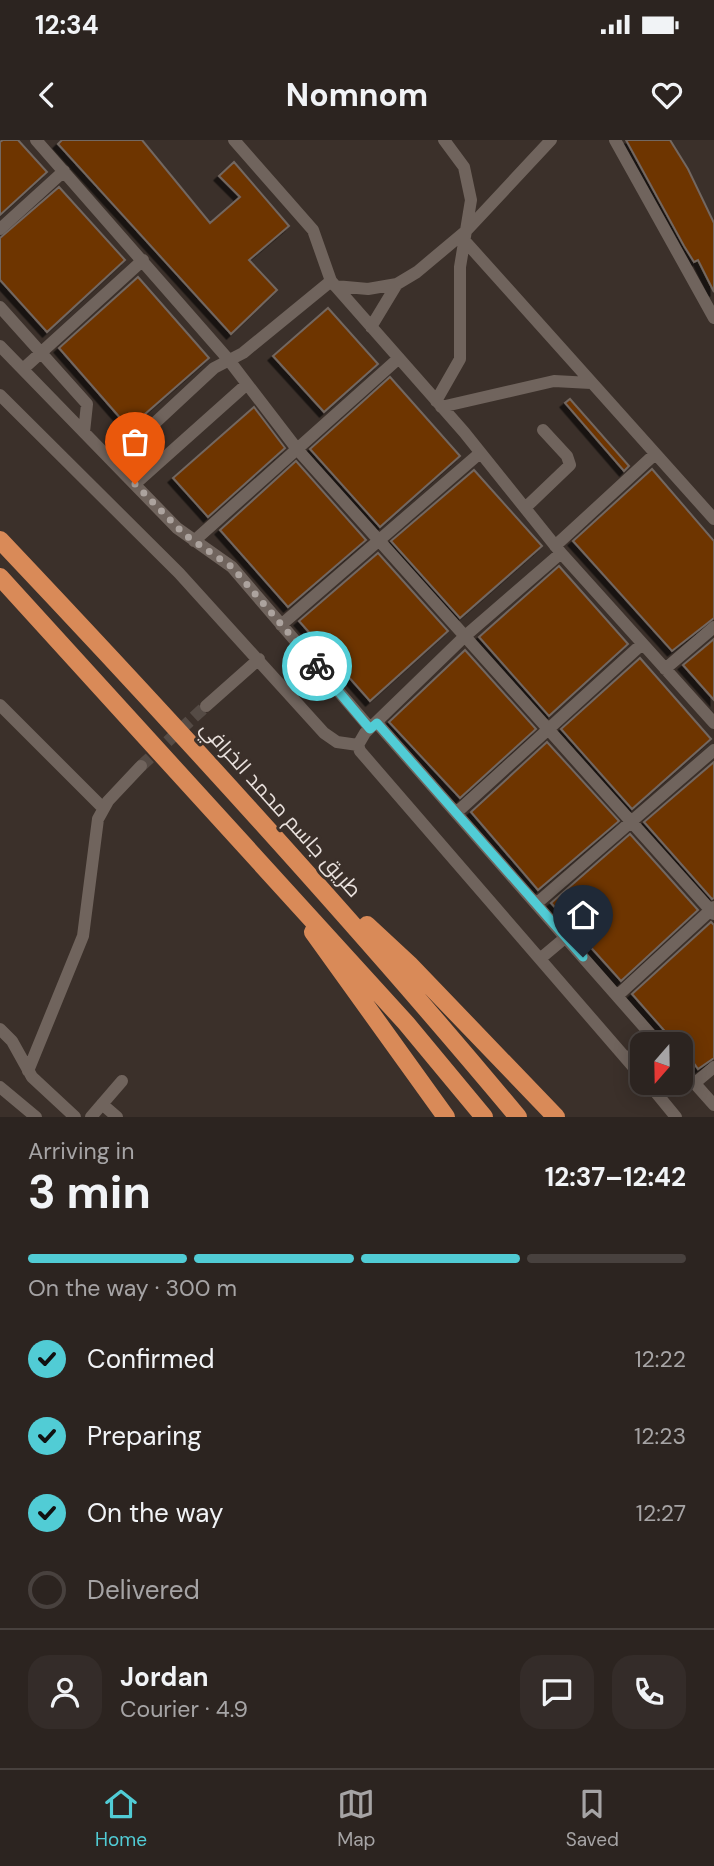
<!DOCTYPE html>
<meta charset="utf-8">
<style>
:root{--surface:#2c2420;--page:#342c29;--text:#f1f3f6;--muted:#a6a4a5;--line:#48413e;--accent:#51ccd5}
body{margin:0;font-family:"DM Sans",Cairo,sans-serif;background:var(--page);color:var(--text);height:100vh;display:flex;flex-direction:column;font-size:26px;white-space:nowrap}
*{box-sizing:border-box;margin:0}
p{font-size:23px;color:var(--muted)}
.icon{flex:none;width:38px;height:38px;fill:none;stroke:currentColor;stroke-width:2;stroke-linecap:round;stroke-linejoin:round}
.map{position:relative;height:977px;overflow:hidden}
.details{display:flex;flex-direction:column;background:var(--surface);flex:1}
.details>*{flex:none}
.needle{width:46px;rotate:200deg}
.controls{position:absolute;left:630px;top:892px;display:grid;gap:14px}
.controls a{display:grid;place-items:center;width:63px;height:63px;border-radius:14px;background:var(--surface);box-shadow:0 4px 18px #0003,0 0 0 2px var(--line);font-size:35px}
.pin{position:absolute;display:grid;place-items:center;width:60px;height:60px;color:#fff;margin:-72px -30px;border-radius:50% 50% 50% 0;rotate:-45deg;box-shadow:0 0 7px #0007}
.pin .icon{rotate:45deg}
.courier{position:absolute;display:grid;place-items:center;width:70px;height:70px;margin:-35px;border:5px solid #51ccd5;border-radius:50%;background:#fff;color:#222;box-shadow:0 2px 9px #0007}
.overview em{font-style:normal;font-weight:700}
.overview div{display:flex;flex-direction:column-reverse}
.overview{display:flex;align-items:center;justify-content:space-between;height:119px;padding:0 28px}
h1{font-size:46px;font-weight:700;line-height:52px}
.bar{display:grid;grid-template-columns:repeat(4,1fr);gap:10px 7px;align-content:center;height:84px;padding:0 28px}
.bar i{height:9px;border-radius:5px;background:var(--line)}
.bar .active{background:var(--accent)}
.bar p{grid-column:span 4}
.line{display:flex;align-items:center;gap:18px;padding:0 28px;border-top:2px solid var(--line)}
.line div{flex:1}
.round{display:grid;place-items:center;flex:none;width:74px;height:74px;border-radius:21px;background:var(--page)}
ol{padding:0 28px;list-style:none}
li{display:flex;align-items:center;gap:21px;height:77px}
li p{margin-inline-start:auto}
li .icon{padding:7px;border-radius:50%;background:var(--accent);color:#111;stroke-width:4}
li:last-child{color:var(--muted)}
li i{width:38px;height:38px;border:4px solid var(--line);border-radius:50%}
.status{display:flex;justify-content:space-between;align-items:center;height:49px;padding:0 35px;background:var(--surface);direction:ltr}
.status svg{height:19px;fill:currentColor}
header{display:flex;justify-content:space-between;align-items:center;height:91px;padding:0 28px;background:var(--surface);font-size:32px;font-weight:700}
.tab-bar{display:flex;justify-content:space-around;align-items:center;height:98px;border-top:2px solid var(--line);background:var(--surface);font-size:19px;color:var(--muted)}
.tab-bar a{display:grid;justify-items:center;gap:4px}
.tab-bar .active{color:var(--accent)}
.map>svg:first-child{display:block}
.building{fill:#6e3404;stroke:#736760;stroke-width:2;filter:url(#shadow)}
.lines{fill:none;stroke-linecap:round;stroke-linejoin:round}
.minor-tunnel{stroke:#554b45;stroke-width:12;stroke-dasharray:12 6;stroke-linecap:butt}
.minor{stroke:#70645d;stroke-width:12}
.highway{stroke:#d98a58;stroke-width:18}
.done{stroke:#aca39e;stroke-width:7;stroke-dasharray:0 12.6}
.route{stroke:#51ccd5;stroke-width:9}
.labels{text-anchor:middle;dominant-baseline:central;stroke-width:6;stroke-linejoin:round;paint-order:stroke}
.street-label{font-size:21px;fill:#e9e1dd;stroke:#3b302a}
</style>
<div class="status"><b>12:34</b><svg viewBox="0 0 49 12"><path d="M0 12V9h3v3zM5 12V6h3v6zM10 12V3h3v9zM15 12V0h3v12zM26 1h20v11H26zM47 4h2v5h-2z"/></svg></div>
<header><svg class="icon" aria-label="back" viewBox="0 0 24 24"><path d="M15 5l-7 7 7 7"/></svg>Nomnom<svg class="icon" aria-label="heart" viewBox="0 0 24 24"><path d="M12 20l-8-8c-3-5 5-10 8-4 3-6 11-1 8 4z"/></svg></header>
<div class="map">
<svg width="714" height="977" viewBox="0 0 714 977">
<defs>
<filter id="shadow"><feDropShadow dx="-4.5" dy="4.5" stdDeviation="0" flood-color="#0009"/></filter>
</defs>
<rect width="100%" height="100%" fill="#3b302a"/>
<path class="building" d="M3,0H18L47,32L0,75V2Z
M62,0H142L210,83L240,57L219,36L234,22L289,86L249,120L277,150L231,194L58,4Z
M626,0H670L688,29L714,83V152L698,120L694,122L684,106Z
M59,47L125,120L47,192L0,140V98Z
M138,137L209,218L129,288L59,208Z
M328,168L378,224L324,272L273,216Z
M390,237L460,316L380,387L310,309Z
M570,259L629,326L624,331L565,263Z
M254,267L285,308L208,377L173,338Z
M296,321L366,400L288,467L220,390Z
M652,329L714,401V478L672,511L573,401Z
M474,330L542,406L460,478L391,401Z
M378,413L448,491L370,561L299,481Z
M559,426L628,504L549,576L479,497Z
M714,499V560L683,525Z
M465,510L536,589L460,658L389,582Z
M640,518L711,599L632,669L561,589Z
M547,602L619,681L538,750L471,672Z
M714,622V758L712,759L644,682Z
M630,694L698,770L621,841L551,763Z
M711,782L714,785V918L698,929L681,905H677L632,854Z"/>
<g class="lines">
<path class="minor-tunnel" d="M141,626L206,566"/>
<path class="minor" d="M36,0L228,219L297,309L714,774
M234,0L313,90L331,141L464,292L561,413L714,583
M615,0L714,178
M0,89L64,31
M464,100L714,379
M335,146L368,149L397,144
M0,167L87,264L84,292
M371,187L397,144L417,132L467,90L551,0
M0,206L177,388L232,427L370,588
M23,229L143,120
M0,255L179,433L324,593L337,602L358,605
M436,261L460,219V127L471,60L464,27L444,0
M441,267L554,241L591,243
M114,321L214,228L243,213L331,141
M135,344L247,244
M525,368L570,325L567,316L543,290
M194,401L399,218
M555,406L655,314
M281,485L480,313
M665,529L714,487
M0,565L103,668
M206,566L259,519
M377,583L660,905
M358,605L360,611L642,937
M358,605L365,593L464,497L561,413
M456,673L642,504
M536,764L714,610
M541,818L566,797
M617,856L714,767
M0,889L12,901L32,937L75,977
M627,919L642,906
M681,928L714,965
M28,931L83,796L98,679L108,661L141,626
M648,943L676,977
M695,943L714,927
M0,947L36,977
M102,964L117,977
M91,977L122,941"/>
<path class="highway" d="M0,400C178,588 352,778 518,977
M0,437L406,883L484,977
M367,785L409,824L556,977
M313,792L446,977"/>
</g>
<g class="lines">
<path class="done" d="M135,344L185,395L232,427L317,526"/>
<path class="route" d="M317,526L370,589L377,583L583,817"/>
</g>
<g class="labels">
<g class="street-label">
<text transform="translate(281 669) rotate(48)">طريق جاسم محمد الخرافي</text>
</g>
</g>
</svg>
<div class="controls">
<a><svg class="needle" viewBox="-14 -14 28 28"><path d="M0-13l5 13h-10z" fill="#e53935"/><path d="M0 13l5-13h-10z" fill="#a6a4a5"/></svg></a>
</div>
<div class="pin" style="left:135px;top:344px;background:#ea580c"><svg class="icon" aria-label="bag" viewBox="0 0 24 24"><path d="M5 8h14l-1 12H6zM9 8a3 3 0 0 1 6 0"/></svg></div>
<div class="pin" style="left:583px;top:817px;background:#1f2937"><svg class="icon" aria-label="home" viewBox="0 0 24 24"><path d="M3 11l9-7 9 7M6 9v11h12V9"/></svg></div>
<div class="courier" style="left:317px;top:526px"><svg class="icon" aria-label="bike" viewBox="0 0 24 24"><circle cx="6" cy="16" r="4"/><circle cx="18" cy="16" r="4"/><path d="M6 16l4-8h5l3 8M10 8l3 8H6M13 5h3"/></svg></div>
</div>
<section class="details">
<div class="overview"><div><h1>3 min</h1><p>Arriving in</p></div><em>12:37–12:42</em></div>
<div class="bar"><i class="active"></i><i class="active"></i><i class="active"></i><i></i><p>On the way · 300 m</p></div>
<ol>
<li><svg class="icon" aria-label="check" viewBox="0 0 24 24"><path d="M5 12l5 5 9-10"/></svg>Confirmed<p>12:22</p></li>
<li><svg class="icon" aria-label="check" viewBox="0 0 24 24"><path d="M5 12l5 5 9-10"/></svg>Preparing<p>12:23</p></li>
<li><svg class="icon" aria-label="check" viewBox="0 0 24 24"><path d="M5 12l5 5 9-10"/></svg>On the way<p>12:27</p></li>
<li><i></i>Delivered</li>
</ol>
<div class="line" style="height:126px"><a class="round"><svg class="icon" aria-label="person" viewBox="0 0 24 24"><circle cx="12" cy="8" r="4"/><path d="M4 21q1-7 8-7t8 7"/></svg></a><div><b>Jordan</b><p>Courier · 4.9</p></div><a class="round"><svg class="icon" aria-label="chat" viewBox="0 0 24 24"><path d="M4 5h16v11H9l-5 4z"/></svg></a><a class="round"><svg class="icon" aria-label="phone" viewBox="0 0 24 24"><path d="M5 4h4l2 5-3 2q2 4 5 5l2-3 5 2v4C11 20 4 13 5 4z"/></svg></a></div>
</section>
<nav class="tab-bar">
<a class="active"><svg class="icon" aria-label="home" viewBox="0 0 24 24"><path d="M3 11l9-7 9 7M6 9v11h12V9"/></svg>Home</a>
<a><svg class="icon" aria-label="map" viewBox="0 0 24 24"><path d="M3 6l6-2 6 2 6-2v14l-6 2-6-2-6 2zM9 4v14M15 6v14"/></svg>Map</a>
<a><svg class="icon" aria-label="saved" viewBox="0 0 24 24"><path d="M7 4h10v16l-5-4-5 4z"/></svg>Saved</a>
</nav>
